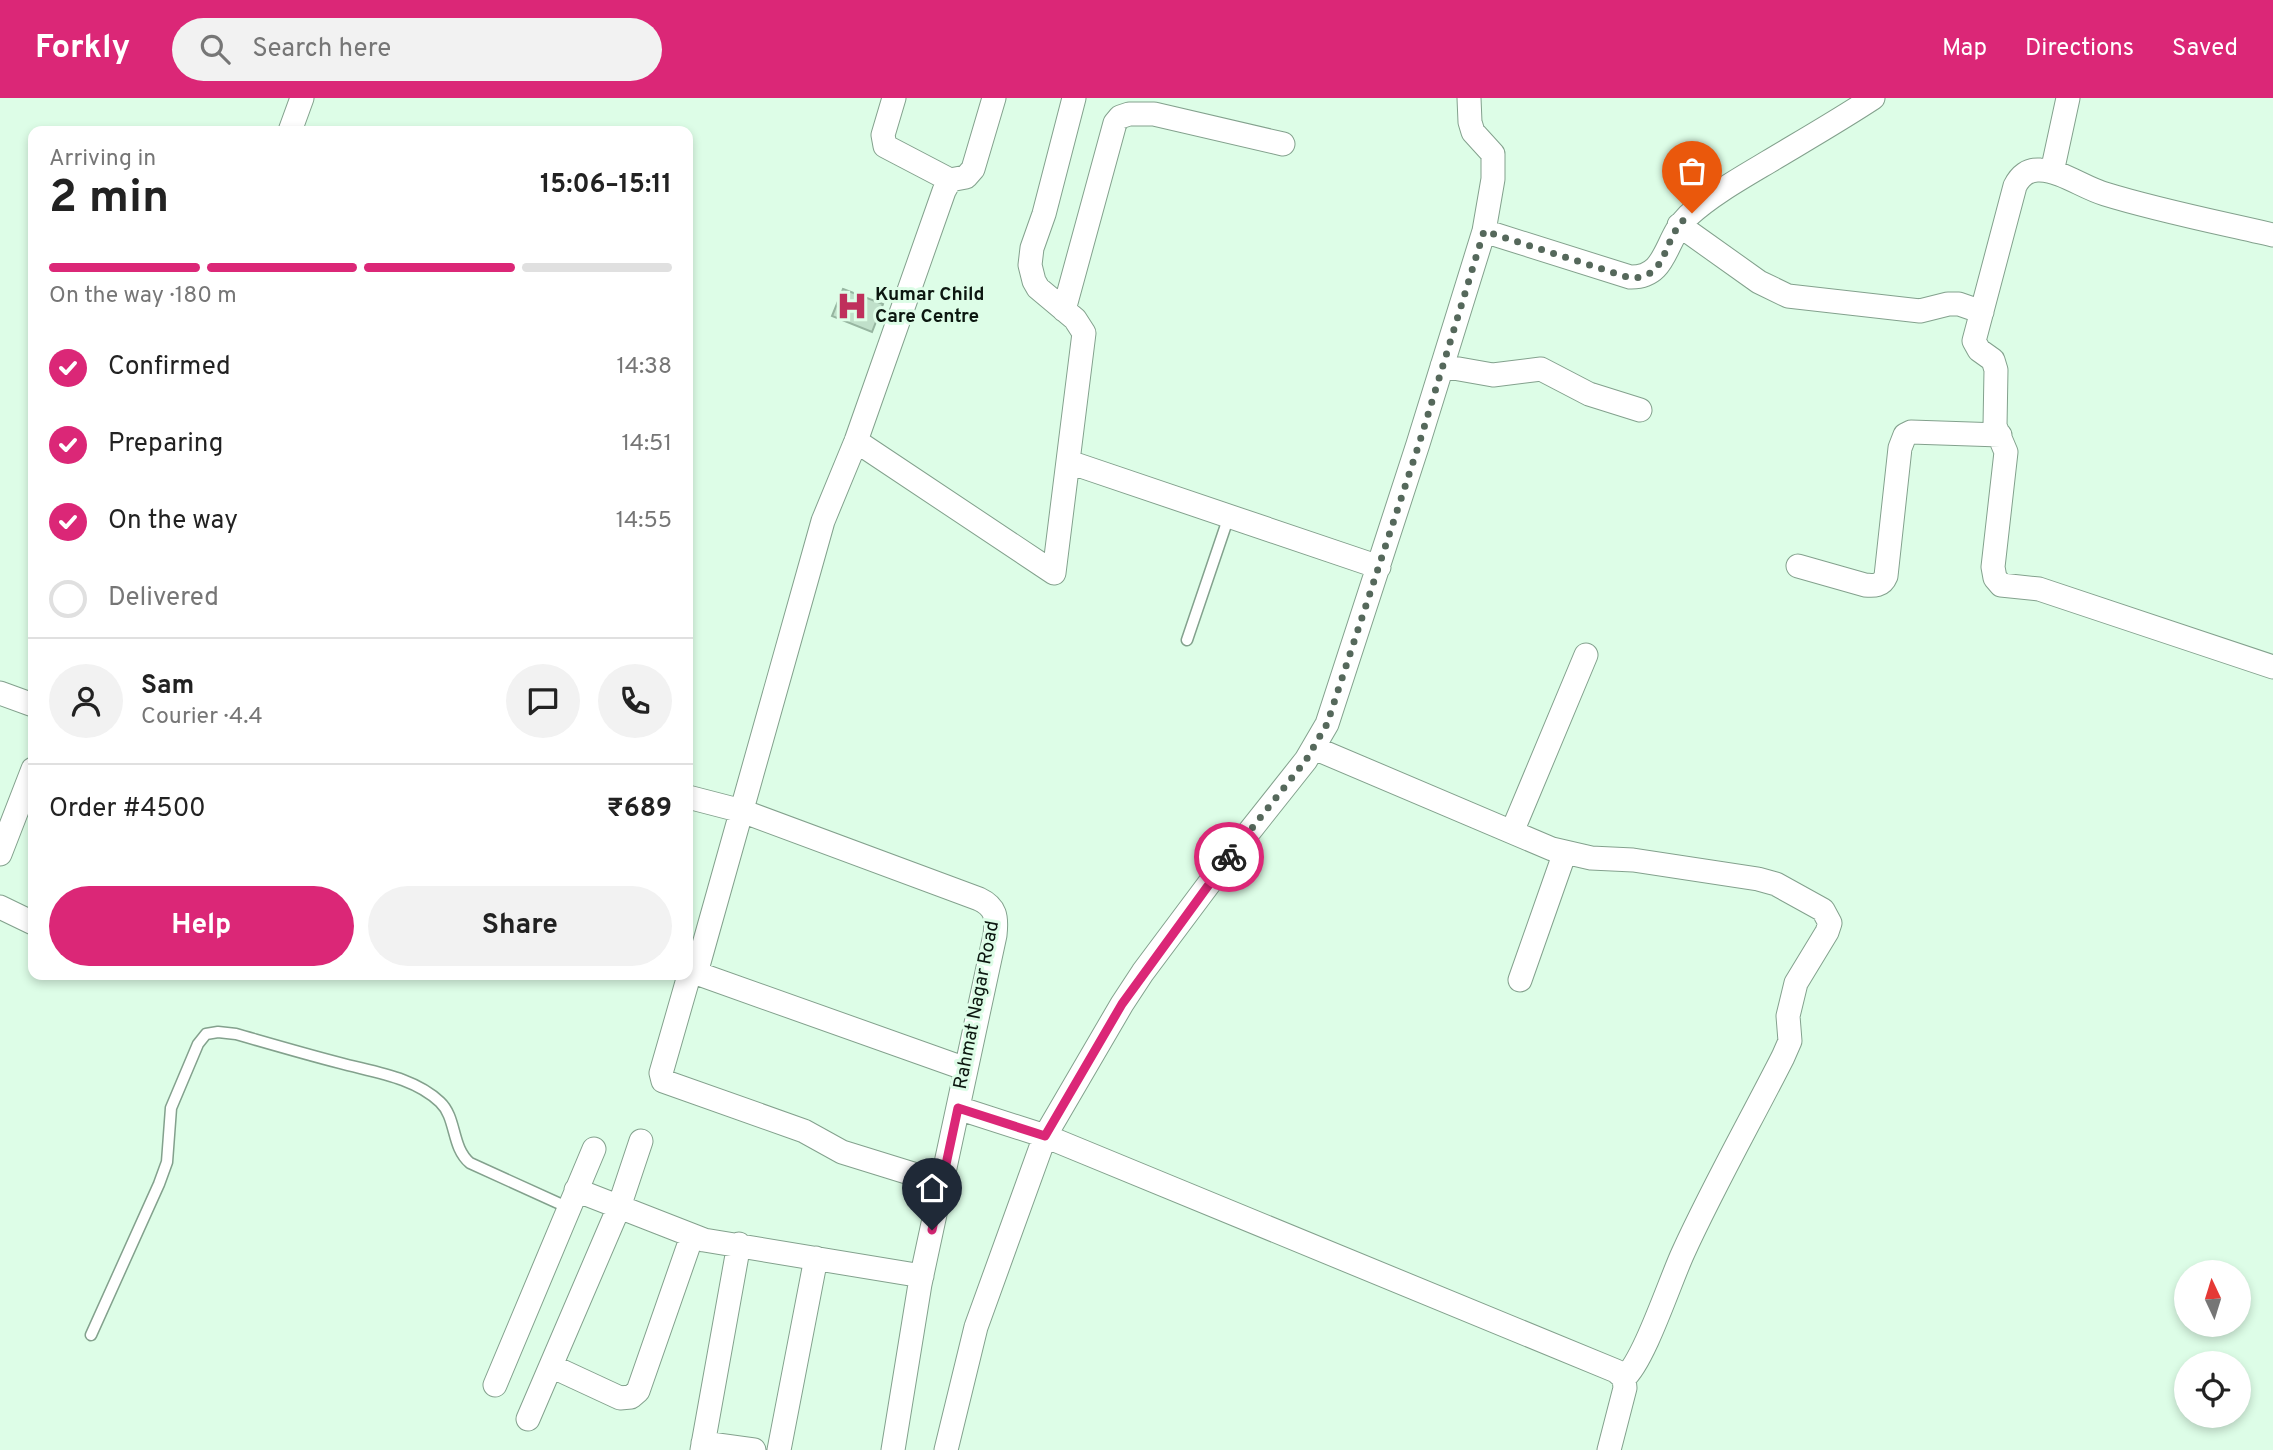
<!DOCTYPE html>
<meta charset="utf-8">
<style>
:root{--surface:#fff;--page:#f2f2f2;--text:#222;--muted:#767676;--line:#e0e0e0;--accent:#db2777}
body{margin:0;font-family:Overpass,sans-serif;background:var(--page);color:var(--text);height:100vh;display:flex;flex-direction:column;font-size:26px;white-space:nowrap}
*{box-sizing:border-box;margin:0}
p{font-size:23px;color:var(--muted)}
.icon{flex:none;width:38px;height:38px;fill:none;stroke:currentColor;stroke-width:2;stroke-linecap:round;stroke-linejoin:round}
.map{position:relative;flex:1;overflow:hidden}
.side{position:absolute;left:28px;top:28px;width:665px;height:854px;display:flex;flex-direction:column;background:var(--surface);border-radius:14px;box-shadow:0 4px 10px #0003}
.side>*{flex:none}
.needle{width:46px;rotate:356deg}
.tools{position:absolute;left:2174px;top:1162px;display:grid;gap:14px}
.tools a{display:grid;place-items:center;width:77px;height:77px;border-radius:50%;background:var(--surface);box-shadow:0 4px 10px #0003;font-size:35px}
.pin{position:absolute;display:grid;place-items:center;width:60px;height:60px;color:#fff;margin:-72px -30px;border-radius:50% 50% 50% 0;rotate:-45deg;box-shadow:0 0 7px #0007}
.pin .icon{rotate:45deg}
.courier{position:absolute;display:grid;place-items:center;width:70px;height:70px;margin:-35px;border:5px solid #db2777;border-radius:50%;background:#fff;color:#222;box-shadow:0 2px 9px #0007}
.summary em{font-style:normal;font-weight:700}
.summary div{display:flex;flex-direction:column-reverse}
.summary{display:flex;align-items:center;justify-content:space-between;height:119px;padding:0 21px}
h1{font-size:46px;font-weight:700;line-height:52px}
.bar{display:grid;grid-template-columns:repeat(4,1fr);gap:10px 7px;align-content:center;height:84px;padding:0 21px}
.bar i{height:9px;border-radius:5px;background:var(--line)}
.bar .current{background:var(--accent)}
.bar p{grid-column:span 4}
.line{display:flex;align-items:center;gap:18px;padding:0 21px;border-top:2px solid var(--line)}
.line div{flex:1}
.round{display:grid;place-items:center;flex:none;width:74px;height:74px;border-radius:37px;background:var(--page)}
ol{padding:0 21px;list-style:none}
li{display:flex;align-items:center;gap:21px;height:77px}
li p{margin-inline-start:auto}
li .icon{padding:7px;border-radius:50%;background:var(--accent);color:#fff;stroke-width:4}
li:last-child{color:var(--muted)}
li i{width:38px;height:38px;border:4px solid var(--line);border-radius:50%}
.cta{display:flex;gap:14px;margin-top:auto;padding:14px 21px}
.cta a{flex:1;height:80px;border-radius:42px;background:var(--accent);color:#fff;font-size:28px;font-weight:700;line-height:80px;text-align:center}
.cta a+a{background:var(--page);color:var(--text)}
header{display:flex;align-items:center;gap:42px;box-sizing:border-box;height:98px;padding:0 35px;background:var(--accent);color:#fff}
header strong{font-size:33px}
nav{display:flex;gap:38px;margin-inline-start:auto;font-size:24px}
.search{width:490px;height:63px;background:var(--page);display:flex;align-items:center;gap:18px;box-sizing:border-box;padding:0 24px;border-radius:38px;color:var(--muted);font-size:26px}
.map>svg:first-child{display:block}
.building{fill:#c0e0ca;stroke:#96b5a0;stroke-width:2}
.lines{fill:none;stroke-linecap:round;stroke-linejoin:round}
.service-casing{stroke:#83a18d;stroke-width:13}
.minor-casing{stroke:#83a18d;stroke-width:25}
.service{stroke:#fff;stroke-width:10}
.minor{stroke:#fff;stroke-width:23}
.done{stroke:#55685b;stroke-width:7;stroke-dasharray:0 12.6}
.route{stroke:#db2777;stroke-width:9}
.labels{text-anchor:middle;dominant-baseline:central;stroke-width:6;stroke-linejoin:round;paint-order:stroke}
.poi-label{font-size:19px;font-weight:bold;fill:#0c1710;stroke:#ddfde7;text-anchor:start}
.street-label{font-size:19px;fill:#0c1710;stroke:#ddfde7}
</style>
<header>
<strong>Forkly</strong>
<div class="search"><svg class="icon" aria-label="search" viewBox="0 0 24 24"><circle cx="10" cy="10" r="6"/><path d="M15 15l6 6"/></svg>Search here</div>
<nav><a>Map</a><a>Directions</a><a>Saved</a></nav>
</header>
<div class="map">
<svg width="2273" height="1352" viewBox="0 0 2273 1352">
<rect width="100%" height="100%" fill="#ddfde7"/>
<path class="building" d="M843,191L883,206L872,234L832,218Z"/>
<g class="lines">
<defs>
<path id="service" d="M1187,542L1229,418
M91,1237L159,1086L167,1064L171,1010L198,946L206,936L218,934L236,936C271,946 305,956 340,965C373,974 414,979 440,1004C457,1020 451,1049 470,1065L569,1110"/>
<path id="minor" d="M894,0L883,37L885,48L950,82
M1469,0L1470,24L1473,34L1493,56V81L1484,133L1630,179C1668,180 1664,141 1688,118C1711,97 1741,80 1768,64C1803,43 1838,23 1873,0
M290,33L302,0
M2052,74L2068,0
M1679,127L1759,184L1788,198L1920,213L1948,206H1959L1982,214
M2273,137C2217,124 2160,113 2105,96C2084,90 2062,73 2040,72C2028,71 2020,78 2015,88L1974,243L1979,252L1993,262L1996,272L1995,328L2006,354L1993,469L1995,480L2001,487L2039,491L2273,569
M1064,212L1115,25L1120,19L1129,16H1154L1283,46
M1442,268L1493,277L1541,271L1589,296L1640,312
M856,343L1054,475L1084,235L1075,221L1038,190L1034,183L1030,167L1032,150L1044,116L1074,0
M1069,364L1379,469
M1798,468L1865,487C1874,488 1882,488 1886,478L1900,350L1905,337L1911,334L2000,337
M0,595L33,607
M1314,650L1552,751L1591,760L1633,762L1758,781L1776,786L1823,812L1830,825L1827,834L1796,885L1788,918L1790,943L1783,959C1750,1024 1713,1089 1683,1155C1670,1183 1644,1263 1624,1280
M688,699L742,713L979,801C996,809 997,819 995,837L920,1186L893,1352
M1512,734L1586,557
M0,756L33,671
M0,809L33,825
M688,874L696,875L823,423L856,343L944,93L950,82L966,79L973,71L994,0
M690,874L661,975L663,983L804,1033L842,1054L942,1085
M696,875L966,971
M1520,882L1565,754
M958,1010L1045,1038L1616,1273L1624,1280L1625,1290L1609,1352
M576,1092L704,1142L922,1178
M551,1268L620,1300L631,1299L638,1293L692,1138
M495,1287L594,1051
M528,1321L619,1109L641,1043
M703,1345L754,1352
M702,1352L739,1146
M779,1352L816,1160
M946,1352L976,1229L1045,1038L1122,906L1143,874L1226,763L1306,662L1327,626L1418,346L1484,133"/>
</defs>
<use href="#service" class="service-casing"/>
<use href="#minor" class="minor-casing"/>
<use href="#service" class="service"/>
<use href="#minor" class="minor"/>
</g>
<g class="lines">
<path class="done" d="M1229,759L1306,662L1327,626L1419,346L1484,133L1630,180C1666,180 1662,149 1680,126C1683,122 1688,118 1692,115"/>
<path class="route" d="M932,1132L958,1010L1045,1038L1122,906L1229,759"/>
</g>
<defs>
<symbol id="hospital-bare" viewBox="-9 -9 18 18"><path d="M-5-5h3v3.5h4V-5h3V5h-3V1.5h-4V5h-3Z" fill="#bf305c" stroke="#ddfde7" stroke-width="2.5" paint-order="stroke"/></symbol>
</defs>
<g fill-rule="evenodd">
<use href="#hospital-bare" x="830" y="186" width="44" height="44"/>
</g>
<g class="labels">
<g class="poi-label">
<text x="875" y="197">Kumar Child<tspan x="875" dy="22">Care Centre</tspan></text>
</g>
<g class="street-label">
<text transform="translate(977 907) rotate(-79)">Rahmat Nagar Road</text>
</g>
</g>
</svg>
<div class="tools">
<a><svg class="needle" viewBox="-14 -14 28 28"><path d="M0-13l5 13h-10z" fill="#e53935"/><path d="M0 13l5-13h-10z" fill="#767676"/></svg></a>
<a><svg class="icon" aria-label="locate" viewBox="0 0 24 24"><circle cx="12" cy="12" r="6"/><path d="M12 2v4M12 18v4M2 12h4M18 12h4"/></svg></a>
</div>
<div class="pin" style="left:1692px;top:115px;background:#ea580c"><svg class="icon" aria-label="bag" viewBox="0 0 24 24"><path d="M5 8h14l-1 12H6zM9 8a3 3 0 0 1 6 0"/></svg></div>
<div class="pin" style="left:932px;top:1132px;background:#1f2937"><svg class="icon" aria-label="home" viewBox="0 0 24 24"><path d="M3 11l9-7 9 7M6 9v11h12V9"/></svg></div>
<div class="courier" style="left:1229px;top:759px"><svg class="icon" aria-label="bike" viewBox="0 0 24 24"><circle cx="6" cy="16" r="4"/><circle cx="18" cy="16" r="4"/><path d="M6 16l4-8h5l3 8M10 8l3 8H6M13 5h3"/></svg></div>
<section class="side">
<div class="summary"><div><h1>2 min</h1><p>Arriving in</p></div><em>15:06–15:11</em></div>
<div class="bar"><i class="current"></i><i class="current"></i><i class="current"></i><i></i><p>On the way · 180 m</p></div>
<ol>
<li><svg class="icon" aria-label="check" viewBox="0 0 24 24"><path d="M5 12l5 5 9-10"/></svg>Confirmed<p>14:38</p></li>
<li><svg class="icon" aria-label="check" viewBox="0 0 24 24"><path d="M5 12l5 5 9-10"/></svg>Preparing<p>14:51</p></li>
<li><svg class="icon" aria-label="check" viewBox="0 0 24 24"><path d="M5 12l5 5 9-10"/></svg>On the way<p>14:55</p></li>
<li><i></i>Delivered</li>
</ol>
<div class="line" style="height:126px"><a class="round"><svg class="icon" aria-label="person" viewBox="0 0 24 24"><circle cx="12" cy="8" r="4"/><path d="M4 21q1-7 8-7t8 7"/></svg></a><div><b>Sam</b><p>Courier · 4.4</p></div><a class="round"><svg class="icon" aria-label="chat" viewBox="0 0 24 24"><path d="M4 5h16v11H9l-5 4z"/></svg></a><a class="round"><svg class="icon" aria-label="phone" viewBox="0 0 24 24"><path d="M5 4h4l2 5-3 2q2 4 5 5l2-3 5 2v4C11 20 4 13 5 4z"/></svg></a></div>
<div class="line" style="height:91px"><div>Order #4500</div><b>₹689</b></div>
<div class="cta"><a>Help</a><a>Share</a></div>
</section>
</div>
